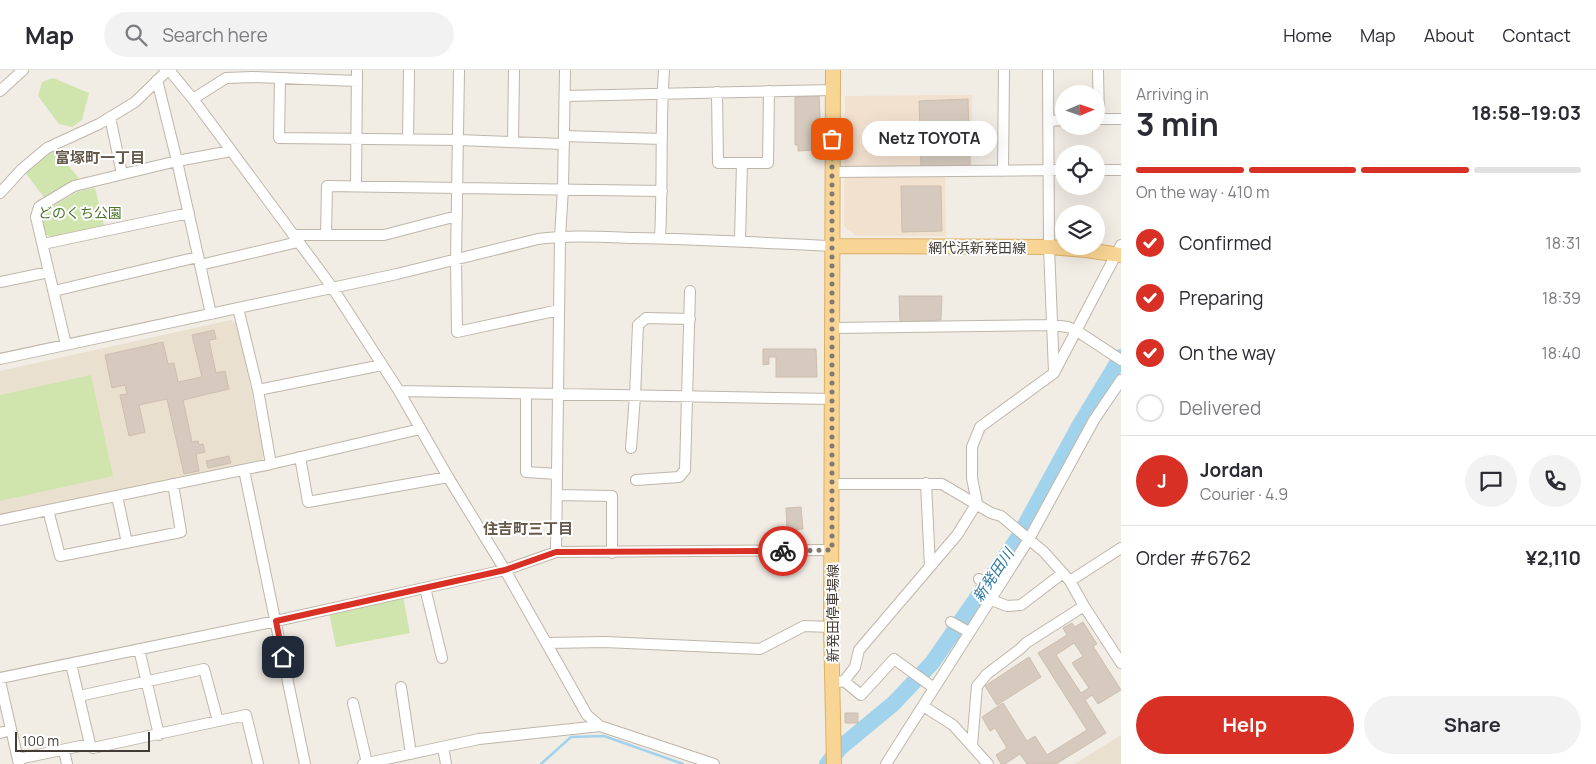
<!DOCTYPE html>
<meta charset="utf-8">
<style>
:root{--surface:#fff;--page:#f2f2f3;--text:#2b2b33;--muted:#7c7c81;--line:#e1e1e2;--accent:#d93025}
body{margin:0;font-family:Manrope,"Noto Sans JP",sans-serif;background:var(--page);color:var(--text);height:100vh;display:flex;flex-direction:column;font-size:19px;white-space:nowrap}
*{box-sizing:border-box;margin:0}
p{font-size:16px;color:var(--muted)}
.icon{flex:none;width:28px;height:28px;fill:none;stroke:currentColor;stroke-width:2;stroke-linecap:round;stroke-linejoin:round}
.map{position:relative;flex:1;overflow:hidden}
.drawer{display:flex;flex-direction:column;background:var(--surface);width:475px}
.drawer>*{flex:none}
.needle{width:32px;rotate:88deg}
.fabs{position:absolute;left:1055px;top:15px;display:grid;gap:10px}
.fabs a{display:grid;place-items:center;width:50px;height:50px;border-radius:50%;background:var(--surface);box-shadow:0 5px 20px #0002;font-size:25px}
.scale{position:absolute;left:15px;bottom:12px;width:135px;box-sizing:border-box;padding-left:5px;border:2px solid #433c34;border-top:0;font-size:14px;line-height:18px;white-space:nowrap;color:#433c34;-webkit-text-stroke:4px #fff;paint-order:stroke}
.pin{position:absolute;display:grid;place-items:center;width:42px;height:42px;color:#fff;margin:-21px;border-radius:10px;box-shadow:0 2px 8px #0006}
.courier{position:absolute;display:grid;place-items:center;width:50px;height:50px;margin:-25px;border:4px solid #d93025;border-radius:50%;background:#fff;color:#222;box-shadow:0 1px 6px #0007}
.bubble{position:absolute;height:35px;border-radius:18px;background:var(--surface);box-shadow:0 5px 20px #0002;font-size:16px;font-weight:700;line-height:35px;text-align:center}
.summary em{font-style:normal;font-weight:700}
.summary div{display:flex;flex-direction:column-reverse}
.summary{display:flex;align-items:center;justify-content:space-between;height:85px;padding:0 15px}
h1{font-size:32px;font-weight:700;line-height:38px}
.bar{display:grid;grid-template-columns:repeat(4,1fr);gap:8px 5px;align-content:center;height:60px;padding:0 15px}
.bar i{height:6px;border-radius:4px;background:var(--line)}
.bar .on{background:var(--accent)}
.bar p{grid-column:span 4}
.line{display:flex;align-items:center;gap:12px;padding:0 15px;border-top:1px solid var(--line)}
.line div{flex:1}
.round{display:grid;place-items:center;flex:none;width:52px;height:52px;border-radius:26px;background:var(--page)}
ol{padding:0 15px;list-style:none}
li{display:flex;align-items:center;gap:15px;height:55px}
li p{margin-inline-start:auto}
li .icon{padding:5px;border-radius:50%;background:var(--accent);color:#fff;stroke-width:4}
li:last-child{color:var(--muted)}
li i{width:28px;height:28px;border:2px solid var(--line);border-radius:50%}
.button{display:flex;gap:10px;margin-top:auto;padding:10px 15px}
.button a{flex:1;height:58px;border-radius:30px;background:var(--accent);color:#fff;font-size:20px;font-weight:700;line-height:58px;text-align:center}
.button a+a{background:var(--page);color:var(--text)}
header{display:flex;align-items:center;gap:30px;box-sizing:border-box;height:70px;padding:0 25px;background:var(--surface);border-bottom:1px solid var(--line)}
header strong{font-size:24px}
nav{display:flex;gap:28px;margin-inline-start:auto;font-size:18px}
.search{width:350px;height:45px;background:var(--page);display:flex;align-items:center;gap:12px;box-sizing:border-box;padding:0 18px;border-radius:28px;color:var(--muted);font-size:19px}
main{display:flex;flex:1;min-height:0}
.map>svg:first-child{display:block}
.commercial{fill:#f3e1d0}
.education{fill:#eae0cf}
.green{fill:#d0e4ae}
.lines{fill:none;stroke-linecap:round;stroke-linejoin:round}
.stream{stroke:#a2d3ec;stroke-width:2.5}
.river{stroke:#a2d3ec;stroke-width:16}
.building{fill:#d5cabd;stroke:#cdbeae;fill-rule:evenodd}
.minor-casing{stroke:#bfb6aa;stroke-width:12}
.major-casing{stroke:#ddb166;stroke-width:16}
.minor{stroke:#fff;stroke-width:10}
.major{stroke:#f9d595;stroke-width:14}
.done{stroke:#807a72;stroke-width:5;stroke-dasharray:0 9}
.route{stroke:#d93025;stroke-width:6}
.labels{text-anchor:middle;dominant-baseline:central;stroke-width:4;stroke-linejoin:round;paint-order:stroke}
.park-label{font-size:14px;fill:#4b722b;stroke:#fff}
.street-label{font-size:14px;fill:#433c34;stroke:#fff}
.neighbourhood-label{font-size:15px;font-weight:bold;fill:#65594c;stroke:#fff}
.water-label{font-size:15px;font-style:italic;fill:#317aa1;stroke:#fff}
</style>
<header>
<strong>Map</strong>
<div class="search"><svg class="icon" aria-label="search" viewBox="0 0 24 24"><circle cx="10" cy="10" r="6"/><path d="M15 15l6 6"/></svg>Search here</div>
<nav><a>Home</a><a>Map</a><a>About</a><a>Contact</a></nav>
</header>
<main>
<div class="map">
<svg width="1121" height="694" viewBox="0 0 1121 694">
<rect width="100%" height="100%" fill="#f1ece4"/>
<path class="commercial" d="M972,25V105L945,106L946,166H856L844,156L845,26Z"/>
<path class="education" d="M231,250L238,254L264,385L261,392L0,446V301Z
M1121,665V694H1075Z"/>
<path class="green" d="M53,8L89,23L82,50L72,57L59,54L38,26L42,12Z
M55,78L80,110L45,129L25,102L41,86Z
M95,118L104,155L53,168L45,164L41,148L43,142L79,121Z
M91,305L113,406L0,431V325Z
M403,527L410,563L336,577L329,542Z"/>
<g class="lines">
<path class="stream" d="M541,694L571,667L604,666L683,694"/>
<path class="river" d="M827,694L841,677L893,634L932,593L1018,468L1078,358L1121,287"/>
</g>
<path class="building" d="M819,26L820,47L815,58V80L798,81V75H795V27Z
M968,29L970,96L921,97L919,31Z
M901,116H941L942,161L902,162Z
M899,226H942L941,250L900,252Z
M214,260L216,269L209,270L216,303L225,301L229,319L183,330L192,372L198,371L199,375L203,374L205,382L196,384L199,401L184,404L167,329L139,335L145,362L129,366L120,325L127,324L125,315L112,318L105,285L163,272L168,294L174,293L178,312L202,307L192,265Z
M763,279H816L817,307H776V287H769V294L763,295Z
M229,386L231,393L208,398L206,391Z
M801,437L803,459L787,460L786,438Z
M1083,552L1097,574L1093,576L1121,620L1098,634L1092,625L1085,630L1106,663L1056,694H1027L1020,684L1005,694H1001L996,685L1007,678L995,658L990,661L982,647L1003,633L1027,671L1035,666L1047,685L1087,660L1038,583L1067,565L1063,558L1072,553L1075,557ZM1074,573L1083,586L1072,593L1089,618L1081,623L1056,585Z
M1029,587L1041,607L997,635L985,616Z
M845,643H858V653H845Z"/>
<g class="lines">
<defs>
<path id="minor" d="M169,0L193,29L332,217L399,321L448,407L505,500L587,645L600,656L714,694
M459,0L456,190L457,262L559,240
M1048,0L1049,177L1054,302
M1098,0L1099,49
M280,8L279,68L458,70L564,74
M157,10L177,91L211,244
M0,21L23,0
M717,22L718,93H768L769,21
M565,26L833,20
M193,29L226,8L252,7L357,11
M110,47L122,104
M1096,49H1121
M1049,51L1064,50
M564,66L662,69
M408,69L409,0
M513,72L514,0
M1096,100H1121
M1003,101L1004,0
M832,102L1064,100
M356,115L357,0
M0,123L22,99L47,78L99,54L135,32L164,4L165,0
M293,165H384L457,146
M326,165L327,116L662,121
M660,168C663,112 660,56 664,0
M740,170L742,93
M43,174L189,143
M200,195L298,172
M0,212L49,202
M54,221L198,187
M238,238L258,320L271,394
M832,258L1051,255L1068,257L1077,261L1121,290
M66,275L36,147L39,137L74,116L177,91L231,81
M0,289L397,204L538,169C570,165 602,167 634,168C700,169 766,173 832,176
M258,320L382,295
M399,321L833,329
M526,324V402L557,404
M631,378L635,326L638,255L646,248L690,249
M300,387L308,432L448,407
M244,400L305,694
M636,410L679,407L685,400L690,221
M926,413L930,497
M832,414H942L991,443L1001,446L1044,482L1070,511L1084,536L1121,593
M557,425L612,426V483
M117,426L127,473
M48,440L60,486L181,462L173,414
M0,450L271,394L420,359
M556,482L560,167L563,119L565,0
M979,509L995,521
M1070,511L1121,478
M425,518L442,588
M989,529L1007,536L1021,535L1063,503
M951,552L969,562
M547,573L605,572L760,579L804,556L831,557
M139,579L159,665
M0,608L276,551L505,500L556,482L832,480
M0,611L19,694
M844,611L861,625L894,589L934,618
M832,613L844,611L855,597L859,580L957,465L977,433L972,408V377L980,357L1054,303L1121,175
M401,617L411,684
M79,626L204,599L218,651
M353,633L367,693
M923,636L953,655L988,694
M0,663L11,660
M90,674L93,678L246,645L258,694
M972,675L977,616L987,604L1020,579L1026,573L1084,536
M443,677L446,694
M64,680L67,694
M18,689L90,674L71,594
M363,694L479,669L600,656
M886,694L1029,469L1094,350L1121,310"/>
<path id="major" d="M833,0L831,557L834,694
M832,176L1049,177L1086,180L1121,185"/>
</defs>
<use href="#minor" class="minor-casing"/>
<use href="#major" class="major-casing"/>
<use href="#minor" class="minor"/>
<use href="#major" class="major"/>
</g>
<g class="lines">
<path class="done" d="M783,481L832,480V69"/>
<path class="route" d="M283,587L276,551L505,500L556,482L783,481"/>
</g>
<g class="labels">
<g class="park-label">
<text x="80" y="142">どのくち公園</text>
</g>
<g class="street-label">
<text x="977" y="177">網代浜新発田線</text>
<text transform="translate(832 543) rotate(-90)">新発田停車場線</text>
</g>
<g class="neighbourhood-label">
<text x="100" y="87">富塚町一丁目</text>
<text x="528" y="458">住吉町三丁目</text>
</g>
<g class="water-label">
<text transform="translate(993 505) rotate(-56)">新発田川</text>
</g>
</g>
</svg>
<div class="fabs">
<a><svg class="needle" viewBox="-14 -14 28 28"><path d="M0-13l5 13h-10z" fill="#e53935"/><path d="M0 13l5-13h-10z" fill="#7c7c81"/></svg></a>
<a><svg class="icon" aria-label="locate" viewBox="0 0 24 24"><circle cx="12" cy="12" r="6"/><path d="M12 2v4M12 18v4M2 12h4M18 12h4"/></svg></a>
<a><svg class="icon" aria-label="layers" viewBox="0 0 24 24"><path d="M12 4l9 5-9 5-9-5zM3 14l9 5 9-5"/></svg></a>
</div>
<div class="scale">100 m</div>
<div class="pin" style="left:832px;top:69px;background:#ea580c"><svg class="icon" aria-label="bag" viewBox="0 0 24 24"><path d="M5 8h14l-1 12H6zM9 8a3 3 0 0 1 6 0"/></svg></div>
<div class="pin" style="left:283px;top:587px;background:#1f2937"><svg class="icon" aria-label="home" viewBox="0 0 24 24"><path d="M3 11l9-7 9 7M6 9v11h12V9"/></svg></div>
<div class="courier" style="left:783px;top:481px"><svg class="icon" aria-label="bike" viewBox="0 0 24 24"><circle cx="6" cy="16" r="4"/><circle cx="18" cy="16" r="4"/><path d="M6 16l4-8h5l3 8M10 8l3 8H6M13 5h3"/></svg></div>
<div class="bubble" style="left:862px;top:51px;width:135px">Netz TOYOTA</div>
</div>
<section class="drawer">
<div class="summary"><div><h1>3 min</h1><p>Arriving in</p></div><em>18:58–19:03</em></div>
<div class="bar"><i class="on"></i><i class="on"></i><i class="on"></i><i></i><p>On the way · 410 m</p></div>
<ol>
<li><svg class="icon" aria-label="check" viewBox="0 0 24 24"><path d="M5 12l5 5 9-10"/></svg>Confirmed<p>18:31</p></li>
<li><svg class="icon" aria-label="check" viewBox="0 0 24 24"><path d="M5 12l5 5 9-10"/></svg>Preparing<p>18:39</p></li>
<li><svg class="icon" aria-label="check" viewBox="0 0 24 24"><path d="M5 12l5 5 9-10"/></svg>On the way<p>18:40</p></li>
<li><i></i>Delivered</li>
</ol>
<div class="line" style="height:90px"><b class="round" style="background:var(--accent);color:#fff">J</b><div><b>Jordan</b><p>Courier · 4.9</p></div><a class="round"><svg class="icon" aria-label="chat" viewBox="0 0 24 24"><path d="M4 5h16v11H9l-5 4z"/></svg></a><a class="round"><svg class="icon" aria-label="phone" viewBox="0 0 24 24"><path d="M5 4h4l2 5-3 2q2 4 5 5l2-3 5 2v4C11 20 4 13 5 4z"/></svg></a></div>
<div class="line" style="height:65px"><div>Order #6762</div><b>¥2,110</b></div>
<div class="button"><a>Help</a><a>Share</a></div>
</section>
</main>
